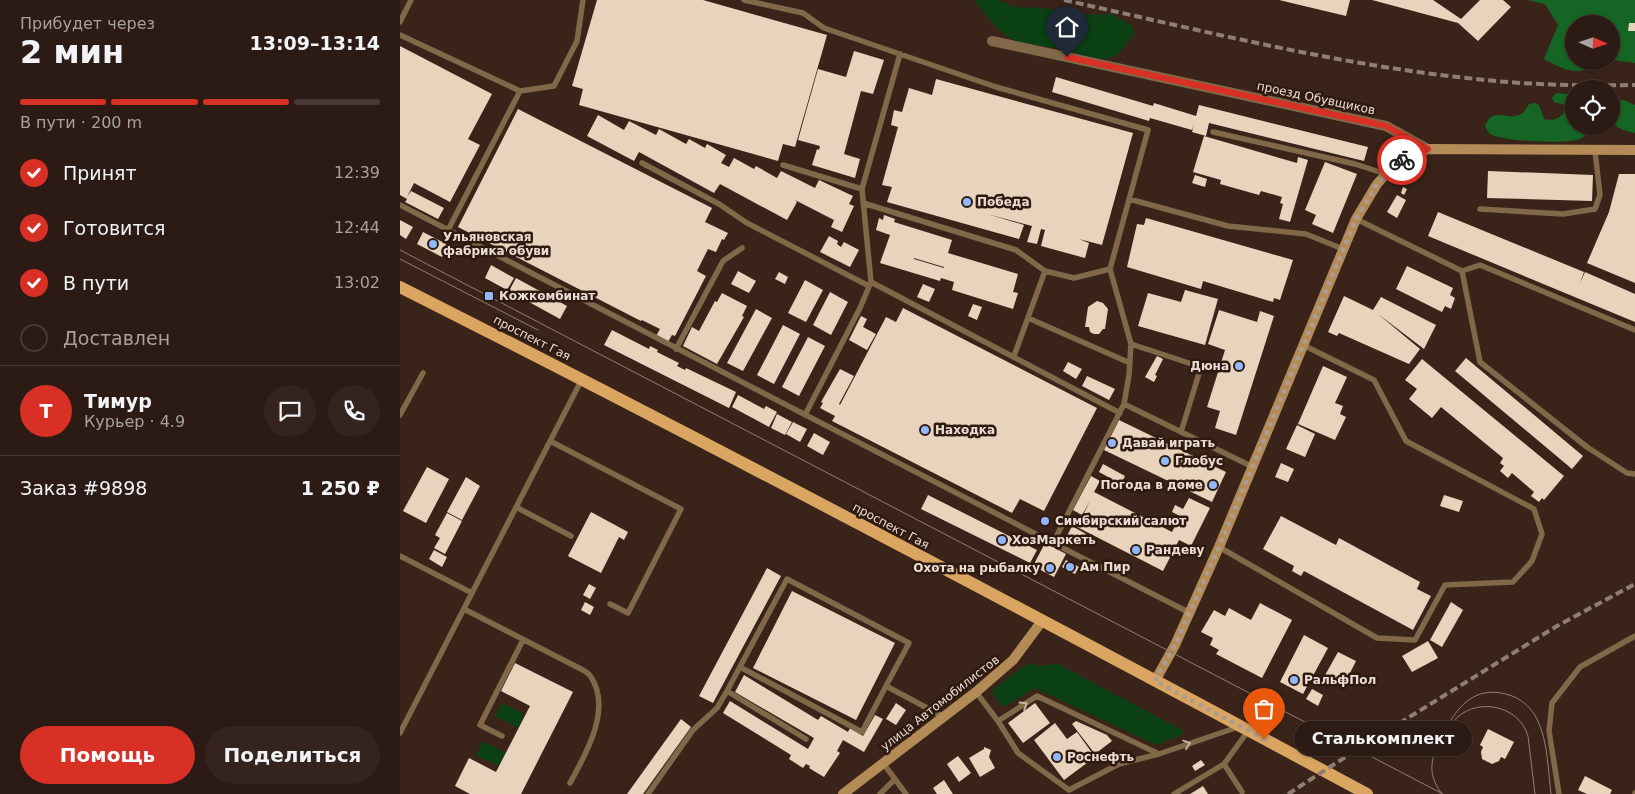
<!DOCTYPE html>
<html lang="ru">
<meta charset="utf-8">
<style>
:root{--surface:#2c1b14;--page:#34241d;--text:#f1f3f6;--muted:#a6a1a0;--line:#483934;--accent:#d93025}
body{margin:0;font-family:"DejaVu Sans",sans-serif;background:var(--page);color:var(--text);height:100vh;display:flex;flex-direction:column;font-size:19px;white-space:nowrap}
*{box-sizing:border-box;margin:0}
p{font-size:16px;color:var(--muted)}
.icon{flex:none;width:28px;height:28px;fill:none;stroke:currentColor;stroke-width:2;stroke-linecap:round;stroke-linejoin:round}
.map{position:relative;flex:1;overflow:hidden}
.panel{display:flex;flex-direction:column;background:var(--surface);width:400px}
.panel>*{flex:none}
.needle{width:32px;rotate:93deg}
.tools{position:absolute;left:1165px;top:15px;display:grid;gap:10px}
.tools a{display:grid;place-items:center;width:55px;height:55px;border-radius:50%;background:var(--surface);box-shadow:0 1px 4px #0004,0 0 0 1px var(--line);font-size:25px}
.pin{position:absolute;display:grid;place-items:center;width:42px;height:42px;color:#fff;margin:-51px -21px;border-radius:50% 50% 50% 0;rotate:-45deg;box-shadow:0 0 5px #0007}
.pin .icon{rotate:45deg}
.courier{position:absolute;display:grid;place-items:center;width:50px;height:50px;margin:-25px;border:4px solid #d93025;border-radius:50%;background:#fff;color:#222;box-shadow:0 1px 6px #0007}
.bubble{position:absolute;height:35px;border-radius:18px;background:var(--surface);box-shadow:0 1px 4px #0004,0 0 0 1px var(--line);font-size:16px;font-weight:700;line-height:35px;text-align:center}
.headline em{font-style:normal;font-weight:700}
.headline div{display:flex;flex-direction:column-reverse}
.headline{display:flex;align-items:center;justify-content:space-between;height:85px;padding:0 20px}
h1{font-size:32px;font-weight:700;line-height:38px}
.bar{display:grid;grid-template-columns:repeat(4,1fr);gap:8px 5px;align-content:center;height:60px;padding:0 20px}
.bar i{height:6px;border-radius:4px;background:var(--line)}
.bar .current{background:var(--accent)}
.bar p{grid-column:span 4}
.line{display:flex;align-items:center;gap:12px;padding:0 20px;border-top:1px solid var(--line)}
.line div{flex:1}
.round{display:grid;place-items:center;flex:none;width:52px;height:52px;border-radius:26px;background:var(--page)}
ol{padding:0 20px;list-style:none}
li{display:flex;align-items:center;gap:15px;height:55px}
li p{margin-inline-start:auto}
li .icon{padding:5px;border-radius:50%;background:var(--accent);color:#fff;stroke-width:4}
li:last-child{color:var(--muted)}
li i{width:28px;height:28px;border:2px solid var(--line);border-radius:50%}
.cta{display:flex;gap:10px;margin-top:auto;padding:10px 20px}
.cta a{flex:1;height:58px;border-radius:30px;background:var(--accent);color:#fff;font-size:20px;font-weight:700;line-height:58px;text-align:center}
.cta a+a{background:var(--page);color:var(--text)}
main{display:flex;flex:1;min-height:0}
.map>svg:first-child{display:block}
.green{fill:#0a4014}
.forest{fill:#156524}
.building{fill:#e8d4bd;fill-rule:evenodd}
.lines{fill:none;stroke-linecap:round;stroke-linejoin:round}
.lane{stroke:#816849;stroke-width:5.5}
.street{stroke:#816849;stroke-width:10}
.secondary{stroke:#b38b57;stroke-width:10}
.primary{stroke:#d9a561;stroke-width:12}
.tram{stroke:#907e75;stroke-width:1}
.rail{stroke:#907e75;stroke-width:4;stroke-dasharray:8 4;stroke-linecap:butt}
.oneway{stroke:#c6b4a5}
.done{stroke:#ad9c94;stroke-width:5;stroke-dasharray:0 9}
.route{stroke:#d93025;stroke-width:6}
.poi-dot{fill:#91b8fd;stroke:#2f1a10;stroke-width:2}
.labels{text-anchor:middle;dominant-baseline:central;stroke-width:5;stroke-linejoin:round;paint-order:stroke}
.street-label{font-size:12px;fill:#ebddd6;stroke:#2f1a10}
.poi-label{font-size:12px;font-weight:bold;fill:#ebddd6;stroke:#2f1a10;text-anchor:start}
</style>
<main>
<section class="panel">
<div class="headline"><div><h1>2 мин</h1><p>Прибудет через</p></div><em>13:09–13:14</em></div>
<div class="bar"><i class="current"></i><i class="current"></i><i class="current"></i><i></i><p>В пути · 200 m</p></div>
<ol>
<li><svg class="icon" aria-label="check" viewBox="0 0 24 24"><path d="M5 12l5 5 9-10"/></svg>Принят<p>12:39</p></li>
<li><svg class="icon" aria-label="check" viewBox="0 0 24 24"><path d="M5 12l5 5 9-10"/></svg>Готовится<p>12:44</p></li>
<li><svg class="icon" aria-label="check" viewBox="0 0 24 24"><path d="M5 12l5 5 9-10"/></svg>В пути<p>13:02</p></li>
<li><i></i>Доставлен</li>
</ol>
<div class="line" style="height:90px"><b class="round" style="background:var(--accent);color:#fff">Т</b><div><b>Тимур</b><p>Курьер · 4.9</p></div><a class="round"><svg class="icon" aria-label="chat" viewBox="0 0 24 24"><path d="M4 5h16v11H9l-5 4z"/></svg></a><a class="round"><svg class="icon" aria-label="phone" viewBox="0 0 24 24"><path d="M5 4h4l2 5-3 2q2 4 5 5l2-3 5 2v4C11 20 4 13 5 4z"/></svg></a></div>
<div class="line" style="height:65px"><div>Заказ #9898</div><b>1 250 ₽</b></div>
<div class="cta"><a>Помощь</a><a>Поделиться</a></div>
</section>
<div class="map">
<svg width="1235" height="794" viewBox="0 0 1235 794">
<rect width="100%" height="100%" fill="#3a241a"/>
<path class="green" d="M575,0H597L616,7L642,8L690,15L712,14L731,25L735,32C726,42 721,57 705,59C697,60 677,53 668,50C651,46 632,47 616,41C599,34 585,14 575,1Z
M632,663L635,666L658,664L782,730L783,734L756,745L635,688L606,706H602L593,694V689L624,666Z
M102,703L124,714L118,728L95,716Z
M83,741L106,753L99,766L76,755Z"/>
<path class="forest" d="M1127,0H1235V63L1211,60V24H1174V61H1208C1178,74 1173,75 1144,59L1158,25L1145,4Z
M1157,93L1174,95V126H1191C1189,130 1186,136 1182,138C1170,145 1105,141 1092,135C1088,133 1087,130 1085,126C1093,105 1108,122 1121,114C1124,112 1127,108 1129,104L1135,103L1139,105L1144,119C1154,122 1163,117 1166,108L1165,105L1154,102L1152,97Z
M1224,100L1235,105V133C1226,131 1217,129 1211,121V105L1217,101Z"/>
<path class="building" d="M197,0H303L427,35L395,147L383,144L378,161L179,105L183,89L172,86Z
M879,0H950L946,16Z
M972,0H1033L1061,19L1080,0H1103L1111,7L1078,41L1058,23Z
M1229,23H1235V31H1228Z
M0,46L92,94L68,139L80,145L50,202L14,183L7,197L11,191L44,208L38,219L5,202L7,199L0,195Z
M454,51L484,60L473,94L461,91L444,154L460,159L455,178L412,165L417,149L419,150L420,146L398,140L418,69L446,77Z
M656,77L753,106L754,103L796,116L799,105L968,147L964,161L809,123L806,136L792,132L794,124L792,130L750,118L749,121L652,92Z
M536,79L733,133L702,245L679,239L689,243L685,258L641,246L645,230L641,229L637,244L627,242L632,226L587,214L624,225L619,239L487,202L492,187L482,185L498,127L491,125L494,110L502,112L509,88L532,95Z
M118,109L312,208L305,222L328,233L324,240L322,239L316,252L308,249L297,271L306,276L275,336L272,335L268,342L256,336L260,329L242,320L241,321L58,227Z
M198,115L224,130L229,121L256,135L259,129L286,144L289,139L305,148L307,144L326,155L321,163L329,167L334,158L354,169L356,166L377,178L381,171L415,188L419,180L453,196L449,204L454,206L442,232L431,227L434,220L395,200L397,202L387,220L320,184L314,193L239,152L234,161L187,136Z
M804,136L897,163L898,157L908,160L890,222L879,219L883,204L880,203L882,197L861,191L859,195L820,184L821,180L793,172Z
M925,162L957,174L933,233L912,224L916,215L905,210Z
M1088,171L1193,175L1192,201L1087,198Z
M1219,174H1235V283L1187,263L1209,212Z
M795,175L807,179L805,187L792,183Z
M1003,187L1007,189L1004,195L1001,193Z
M997,195L1006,200L997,218L987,212Z
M1038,212L1184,272L1180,283L1185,272L1235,294V322L1028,236Z
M484,215L495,219L494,222L552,240L548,253L618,274L613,292L618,293L613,309L552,290L554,282L541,278L540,281L480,263L490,235L476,230L479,218L483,220ZM514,258L544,267V268L514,259Z
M746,218L893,260L880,300L874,298L873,302L803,281L801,289L727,267L737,224L744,225Z
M0,220L13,227L6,239L0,235Z
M23,232L48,245L42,257L17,244Z
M429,236L438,241L437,244L441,247L444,242L459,250L450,267L420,252Z
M91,265L114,278L107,290L85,278Z
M1007,266L1053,288L1050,295L1055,298L1051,309L1045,306L1042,312L996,289Z
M338,271L356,281L349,293L331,284Z
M379,272L388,277L385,284L375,279Z
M116,278L167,306L160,319L109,291Z
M405,280L423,290L406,322L388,313Z
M523,284L535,289L529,302L517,297Z
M785,290L818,299L805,345L738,326L748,293L781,302Z
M430,292L448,302L431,335L413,325Z
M322,293L347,306L342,316L344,317L317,364L283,346L292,327L299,331L315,301L317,302Z
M944,296L973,310L981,297L1036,325L1024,349L978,314L1020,349L1009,364L939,333L937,336L928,332Z
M697,301L703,303L708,309L705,329H703L699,334H694L690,332L689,327H685L688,307Z
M573,304L582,307L577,320L568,316Z
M503,308L697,408L644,511L620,499L612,513L432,421L435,416L420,408L423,403L421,402L440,369L454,376L439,404L440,405L486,317L496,322Z
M356,309L372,318L343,371L327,363Z
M819,310L857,322L860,311L874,316L836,435L815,428L820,411L807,407L825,350L808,344Z
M461,316L467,319L463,327L476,334L467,350L449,340Z
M383,325L400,334L374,384L357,375Z
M212,330L249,349L250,346L258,350L257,352L279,363L277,366L285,370L286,368L336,392L329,408L204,345Z
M408,337L425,346L399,396L382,387Z
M757,356L763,359L755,375L757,376L754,382L745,377Z
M1066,358L1183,456L1172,469L1055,371Z
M1022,359L1164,476L1144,500L1142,498L1139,502L1131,496L1134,492L1112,473L1108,478L1100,471L1104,466L1100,463L1103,458L1041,407L1032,418L1009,399L1017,389L1005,380Z
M668,362L682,369L676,379L663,371Z
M923,366L947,377L935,403L943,406L940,414L946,417L935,440L898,424Z
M687,376L715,389L709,400L682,386Z
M338,395L364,409L366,406L377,412L369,427L332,407Z
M377,414L392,422L385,435L371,428Z
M719,420L826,472L812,502L704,450Z
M393,422L407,429L400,442L386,434Z
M897,425L915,434L905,457L886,449Z
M414,433L430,442L423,455L407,446Z
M881,463L894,469L888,482L875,477Z
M703,464L725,476L721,484L699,472Z
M27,467L49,479L26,523L3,511Z
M691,476L700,481L694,492L772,532L780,516L772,512L775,505L783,509L789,498L810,508L791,546L779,540L763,571L677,527L690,501L682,515L673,510Z
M66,477L80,486L62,520L47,512Z
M528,495L637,550L630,563L521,509Z
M1044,495L1063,501L1059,512L1040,506Z
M191,512L228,532L224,540L219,537L201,573L168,556Z
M47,513L62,521L45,554L34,548L40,538L35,535Z
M881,516L936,545L939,538L1020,582L1017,589L1031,596L1013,630L904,571L901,576L892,571L894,566L863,549Z
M672,526L686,534L680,545L666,538Z
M645,543L666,554L654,577L633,566Z
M34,550L47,557L42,567L29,559Z
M666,560L679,567L675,574L662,567Z
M367,568L381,576L313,703L299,696Z
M189,584L196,588L190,599L183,595Z
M392,591L495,643L456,720L353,668Z
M185,602L194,607L190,615L181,610Z
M1051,602L1063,610L1042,647L1030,640Z
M860,603L892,620L862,678L816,654L819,650L810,645L813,638L801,632L814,610L825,616L829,608L851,620Z
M904,635L928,648L903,694L880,682Z
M1028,641L1038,658L1012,672L1002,656Z
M938,652L956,661L943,687L924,677Z
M115,663L173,692L121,794H70L55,786L69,758L96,772L130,706L101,691Z
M344,675L418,720L421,716L448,732L450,728L463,736L475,715L483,719L464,752L443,740L437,751L440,753L424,777L409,768L410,766L406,764L403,768L389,759L391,755L323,713L330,701L408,749L414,738L335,692Z
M912,689L923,695L918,706L906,699Z
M496,703L506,710L496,725L486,719Z
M635,703L650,723L623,743L608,723Z
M281,719L291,727L243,794H227Z
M676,721L707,735L712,741L695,754L672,724Z
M655,723L667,739L677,732L695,757L664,780L634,740Z
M1088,729L1114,742L1105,759L1101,757L1099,761L1092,764L1082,759L1081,752L1083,747L1080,745Z
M584,747L591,750L589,757L595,768L580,777L569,758L584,749Z
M558,756L571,773L559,782L547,764Z
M801,760L805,765L795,771L792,766Z
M1185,776L1212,790L1210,794H1187L1178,790Z
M544,780L553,794H537L533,788Z
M803,786L808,794H790Z"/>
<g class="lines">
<path class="lane" d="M344,0L403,13L424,28L596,87L748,130L710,269L731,344L729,375L724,404L653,543L790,613
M0,22L11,0
M0,35L120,91
M813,132L955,164L986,174
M242,163L319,204L347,223L469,286
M383,165L462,189
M729,199L828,226L906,234L943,249
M463,203L616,250L645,271
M0,205L653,543
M1080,209L1163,214L1195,209L1200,195L1195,151
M956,219L1062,271L1080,362L1187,447L1227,473L1235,474
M48,230L120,91L154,86L177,41L183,0
M1062,271L1080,265L1235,330
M471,282L720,413
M628,318L730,363
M731,344L801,367L781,432
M276,349L323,261L342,248
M614,356L645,271L674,278L710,269
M724,404L853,467
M0,415L23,373
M405,415L460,308L471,282L462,189L500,54
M150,441L281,509L228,613L210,604
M116,507L171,536
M819,547L977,638L1015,640L1045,585L1113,582L1132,561L1142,534L1134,509L1006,441L974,380L903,345
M0,556L72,593
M64,609L179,668C183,670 189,673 191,677C212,709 186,754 170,783
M340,667L462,732L486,686
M576,692L598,721L637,696L759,754L838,727
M598,721L618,753L669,790L719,764L759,754
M0,733L182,379
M102,736L80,725L123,640
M406,739L327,691L387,579L509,643L486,686L544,717
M483,763L506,794
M824,764L842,792
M248,794L293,730L317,708L327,691
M480,794L495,779
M774,794L824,764L848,731
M1159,794L1149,731L1152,703L1180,667L1235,636
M1235,794V793"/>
<path class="street" d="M592,41L986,126L1028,149"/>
<path class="secondary" d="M755,681L775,645L819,547L956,219L977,184L997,162L1028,149L1235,150
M443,794L576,692L613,660L642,621"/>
<path class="primary" d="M0,287C325,451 647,622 967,794"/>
<path class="tram" d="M0,250L1043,794
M0,259L138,330
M1053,722C1073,696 1119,704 1128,736L1135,794
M1042,794C1024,771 1033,753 1045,730C1060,702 1079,684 1112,696C1123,700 1132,709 1137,719C1148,741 1148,770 1151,794"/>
<path class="rail" d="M664,0C800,30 937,65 1076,79C1129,85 1182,86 1235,85
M888,794L964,745L1157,626L1235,584"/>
</g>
<defs><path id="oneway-chevron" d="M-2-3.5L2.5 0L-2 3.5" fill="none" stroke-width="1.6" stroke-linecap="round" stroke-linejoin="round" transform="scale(1.25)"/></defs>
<g class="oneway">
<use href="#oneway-chevron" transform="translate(624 705) rotate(-32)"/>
<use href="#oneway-chevron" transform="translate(787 744) rotate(-19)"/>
</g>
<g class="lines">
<path class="done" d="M864,739L755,681L775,645L819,547L956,219L977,184L997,162L1002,160"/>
<path class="route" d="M667,57L986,126L1028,149L1002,160"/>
</g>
<g class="poi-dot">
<circle cx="567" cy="202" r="5"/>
<circle cx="33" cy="244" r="5"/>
<rect x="84" y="291" width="10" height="10" rx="2.5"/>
<circle cx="839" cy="366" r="5"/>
<circle cx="525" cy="430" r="5"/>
<circle cx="712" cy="443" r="5"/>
<circle cx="765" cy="461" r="5"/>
<circle cx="813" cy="485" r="5"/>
<circle cx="645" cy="521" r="5"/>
<circle cx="602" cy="540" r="5"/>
<circle cx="736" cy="550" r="5"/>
<circle cx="670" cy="567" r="5"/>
<circle cx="650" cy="568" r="5"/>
<circle cx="894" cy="680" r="5"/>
<circle cx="657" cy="757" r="5"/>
</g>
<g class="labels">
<g class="street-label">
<text transform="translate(916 98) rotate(12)">проезд Обувщиков</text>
<text transform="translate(132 338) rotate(27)">проспект Гая</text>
<text transform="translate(491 526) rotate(28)">проспект Гая</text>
<text transform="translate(540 703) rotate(-38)">улица Автомобилистов</text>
</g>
<g class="poi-label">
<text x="577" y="202">Победа</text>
<text x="43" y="237">Ульяновская<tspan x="43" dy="14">фабрика обуви</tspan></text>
<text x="99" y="296">Кожкомбинат</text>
<text x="829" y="366" text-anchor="end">Дюна</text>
<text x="535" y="430">Находка</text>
<text x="722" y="443">Давай играть</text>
<text x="775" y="461">Глобус</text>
<text x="803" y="485" text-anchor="end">Погода в доме</text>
<text x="655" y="521">Симбирский салют</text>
<text x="612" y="540">ХозМаркеть</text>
<text x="746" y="550">Рандеву</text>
<text x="680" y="567">Ам Пир</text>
<text x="640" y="568" text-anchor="end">Охота на рыбалку</text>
<text x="904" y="680">РальфПол</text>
<text x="667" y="757">Роснефть</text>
</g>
</g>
</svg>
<div class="tools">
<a><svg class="needle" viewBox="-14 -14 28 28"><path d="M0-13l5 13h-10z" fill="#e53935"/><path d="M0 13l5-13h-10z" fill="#a6a1a0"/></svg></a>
<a><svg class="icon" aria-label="locate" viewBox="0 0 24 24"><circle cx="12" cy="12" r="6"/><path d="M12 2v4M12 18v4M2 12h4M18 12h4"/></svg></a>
</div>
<div class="pin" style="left:864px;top:739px;background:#ea580c"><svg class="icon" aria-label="bag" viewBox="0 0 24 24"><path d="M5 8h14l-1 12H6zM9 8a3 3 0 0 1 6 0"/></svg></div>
<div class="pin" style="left:667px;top:57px;background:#1f2937"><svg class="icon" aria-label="home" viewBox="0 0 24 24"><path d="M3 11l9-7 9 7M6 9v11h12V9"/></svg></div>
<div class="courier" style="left:1002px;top:160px"><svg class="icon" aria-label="bike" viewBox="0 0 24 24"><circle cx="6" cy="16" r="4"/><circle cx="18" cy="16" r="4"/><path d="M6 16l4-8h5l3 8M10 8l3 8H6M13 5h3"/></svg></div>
<div class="bubble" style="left:894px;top:721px;width:178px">Сталькомплект</div>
</div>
</main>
